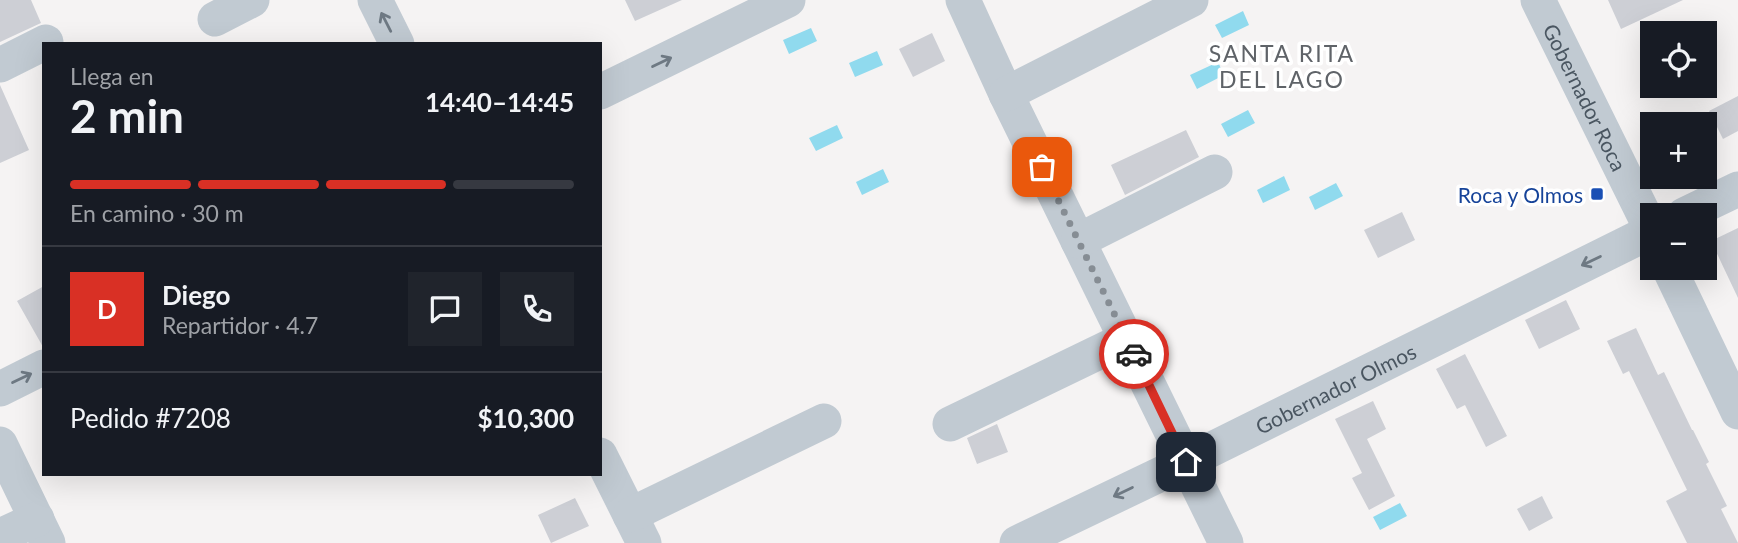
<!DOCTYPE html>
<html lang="es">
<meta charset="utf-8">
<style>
:root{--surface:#171b24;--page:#20242c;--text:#f1f3f6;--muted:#9ea1a6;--line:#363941;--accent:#d93025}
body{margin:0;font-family:Lato,sans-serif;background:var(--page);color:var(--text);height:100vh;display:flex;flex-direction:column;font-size:26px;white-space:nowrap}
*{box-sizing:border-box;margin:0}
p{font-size:23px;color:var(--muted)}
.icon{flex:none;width:38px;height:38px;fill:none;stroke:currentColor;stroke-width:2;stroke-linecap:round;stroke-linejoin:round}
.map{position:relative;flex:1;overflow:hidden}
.sheet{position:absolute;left:42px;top:42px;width:560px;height:434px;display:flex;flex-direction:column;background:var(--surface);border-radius:0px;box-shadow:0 7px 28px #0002}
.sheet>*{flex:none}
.buttons{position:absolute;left:1640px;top:21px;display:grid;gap:14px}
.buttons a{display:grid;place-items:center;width:77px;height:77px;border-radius:0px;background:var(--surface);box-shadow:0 7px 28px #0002;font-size:35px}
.pin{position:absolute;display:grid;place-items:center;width:60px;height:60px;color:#fff;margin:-30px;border-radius:14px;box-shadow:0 4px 10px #0006}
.courier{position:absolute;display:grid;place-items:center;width:70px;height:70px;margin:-35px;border:5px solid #d93025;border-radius:50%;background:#fff;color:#222;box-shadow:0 2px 9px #0007}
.summary em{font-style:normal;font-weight:700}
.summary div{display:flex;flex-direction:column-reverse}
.summary{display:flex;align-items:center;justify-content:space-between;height:119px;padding:0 28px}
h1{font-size:46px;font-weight:700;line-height:52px}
.bar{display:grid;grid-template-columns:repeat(4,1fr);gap:10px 7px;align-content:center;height:84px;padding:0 28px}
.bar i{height:9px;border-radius:5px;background:var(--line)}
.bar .selected{background:var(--accent)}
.bar p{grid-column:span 4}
.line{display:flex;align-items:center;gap:18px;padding:0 28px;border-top:2px solid var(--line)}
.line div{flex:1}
.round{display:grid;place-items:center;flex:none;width:74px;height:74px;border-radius:0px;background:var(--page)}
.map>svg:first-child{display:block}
.water{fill:#90daee}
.building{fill:#cdcfd5}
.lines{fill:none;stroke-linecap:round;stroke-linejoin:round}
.minor{stroke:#c1cad2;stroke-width:35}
.oneway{stroke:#6e7983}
.done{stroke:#868d94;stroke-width:7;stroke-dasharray:0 12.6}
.route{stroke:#d93025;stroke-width:9}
.transit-dot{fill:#1a4fb4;stroke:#fff;stroke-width:2.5}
.labels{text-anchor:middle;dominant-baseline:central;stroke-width:7;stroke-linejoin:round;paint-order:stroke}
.street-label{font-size:21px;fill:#4a5661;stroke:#fff}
.transit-label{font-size:21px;fill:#164399;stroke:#fff;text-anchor:end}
.neighbourhood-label{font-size:23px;letter-spacing:2px;fill:#5f6368;stroke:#fff}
</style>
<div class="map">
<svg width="1738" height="543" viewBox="0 0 1738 543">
<rect width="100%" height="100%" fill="#f5f3f3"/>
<path class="water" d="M1243,11L1249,25L1222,38L1215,25Z
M811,28L817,41L789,54L783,40Z
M877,51L883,65L855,77L849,63Z
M1218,62L1224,75L1197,89L1190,75Z
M1248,110L1255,123L1228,137L1221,124Z
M837,125L843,138L816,151L809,138Z
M883,169L889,182L862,195L856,182Z
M1284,176L1290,190L1263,203L1257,190Z
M1336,183L1343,196L1315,210L1309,197Z
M1400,503L1407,516L1380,530L1373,517Z"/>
<path class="building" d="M0,0H31L41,23L0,42Z
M625,0H682L635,21Z
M1608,0H1683L1621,29Z
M932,33L945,61L913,77L899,49Z
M0,85L29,150L0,163Z
M1738,96V131L1723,139L1709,111Z
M1186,130L1199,157L1125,195L1111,165Z
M1402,212L1415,240L1378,258L1364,230Z
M1738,228V298L1711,241Z
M44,286V347H43L17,301Z
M1566,300L1580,329L1539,349L1525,320Z
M1636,328L1658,375L1664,372L1692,430H1693L1709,462L1706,464L1727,506L1721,509L1738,543H1687L1666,501L1687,490L1629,371L1623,374L1607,341Z
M1465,354L1507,436L1486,447L1465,405L1457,409L1436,369Z
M1373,401L1386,429L1367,439L1395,496L1369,510L1352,478L1362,473L1335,419Z
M997,424L1008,452L977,464L967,438Z
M1542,496L1553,518L1529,531L1517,509Z
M575,498L589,526L551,543L538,515Z"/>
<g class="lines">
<g class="minor">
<path d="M375,0L397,44"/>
<path d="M963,0L1006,94L1226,543"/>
<path id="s1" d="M1538,0L1652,231"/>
<path d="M215,19L252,0"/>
<path d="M0,65L46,42"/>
<path d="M600,92L788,0"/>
<path d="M1006,94L1191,0"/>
<path d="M1684,215L1738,189"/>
<path d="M1078,241L1215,172"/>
<path d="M1669,268L1738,412"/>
<path d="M0,389L44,367"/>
<path d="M950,424L1126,339"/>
<path d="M0,444L48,543"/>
<path d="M600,455L644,543"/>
<path d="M630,515L824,421"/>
<path d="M0,536L37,519"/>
<path id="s2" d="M1017,543L1186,462L1652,231"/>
</g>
</g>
<defs><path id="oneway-shaft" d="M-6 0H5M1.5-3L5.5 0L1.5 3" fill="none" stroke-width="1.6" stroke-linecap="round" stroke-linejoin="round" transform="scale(1.75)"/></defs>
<g class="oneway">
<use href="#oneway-shaft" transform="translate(386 22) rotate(-117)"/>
<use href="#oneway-shaft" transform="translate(662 62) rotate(-26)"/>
<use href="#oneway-shaft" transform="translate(1591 261) rotate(154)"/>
<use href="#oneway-shaft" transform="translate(22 378) rotate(-26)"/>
<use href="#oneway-shaft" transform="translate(1123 492) rotate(154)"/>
</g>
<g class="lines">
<path class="done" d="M1042,167L1134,354"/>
<path class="route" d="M1134,354L1186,462"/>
</g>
<rect class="transit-dot" x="1590" y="187" width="14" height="14" rx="3.5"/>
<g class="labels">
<g class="street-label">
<text stroke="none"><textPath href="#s1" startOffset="108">Gobernador Roca</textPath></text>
<text stroke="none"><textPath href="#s2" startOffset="354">Gobernador Olmos</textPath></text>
</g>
<g class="transit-label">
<text x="1583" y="194">Roca y Olmos</text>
</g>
<g class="neighbourhood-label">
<text x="1282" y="53">SANTA RITA<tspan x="1282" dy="26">DEL LAGO</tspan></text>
</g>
</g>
</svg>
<div class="buttons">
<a><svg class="icon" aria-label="locate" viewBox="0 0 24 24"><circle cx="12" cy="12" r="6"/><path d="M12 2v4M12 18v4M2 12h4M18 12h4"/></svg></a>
<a>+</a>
<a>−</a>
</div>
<div class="pin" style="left:1042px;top:167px;background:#ea580c"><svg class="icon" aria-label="bag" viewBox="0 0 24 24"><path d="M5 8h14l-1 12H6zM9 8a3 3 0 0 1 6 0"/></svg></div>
<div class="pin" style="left:1186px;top:462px;background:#1f2937"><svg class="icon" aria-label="home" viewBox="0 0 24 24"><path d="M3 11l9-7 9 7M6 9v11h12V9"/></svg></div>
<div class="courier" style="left:1134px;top:354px"><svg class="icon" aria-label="car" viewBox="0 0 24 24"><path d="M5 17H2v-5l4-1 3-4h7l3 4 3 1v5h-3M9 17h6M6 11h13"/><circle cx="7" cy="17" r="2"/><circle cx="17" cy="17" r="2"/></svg></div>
<section class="sheet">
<div class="summary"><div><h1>2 min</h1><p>Llega en</p></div><em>14:40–14:45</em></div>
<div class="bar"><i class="selected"></i><i class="selected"></i><i class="selected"></i><i></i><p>En camino · 30 m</p></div>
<div class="line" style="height:126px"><b class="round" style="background:var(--accent);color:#fff">D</b><div><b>Diego</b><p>Repartidor · 4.7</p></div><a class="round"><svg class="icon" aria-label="chat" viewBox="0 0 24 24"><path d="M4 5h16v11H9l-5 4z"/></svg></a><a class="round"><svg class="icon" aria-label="phone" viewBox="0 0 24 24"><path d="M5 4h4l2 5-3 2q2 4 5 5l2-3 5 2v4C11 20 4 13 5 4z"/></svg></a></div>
<div class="line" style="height:91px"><div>Pedido #7208</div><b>$10,300</b></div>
</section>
</div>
